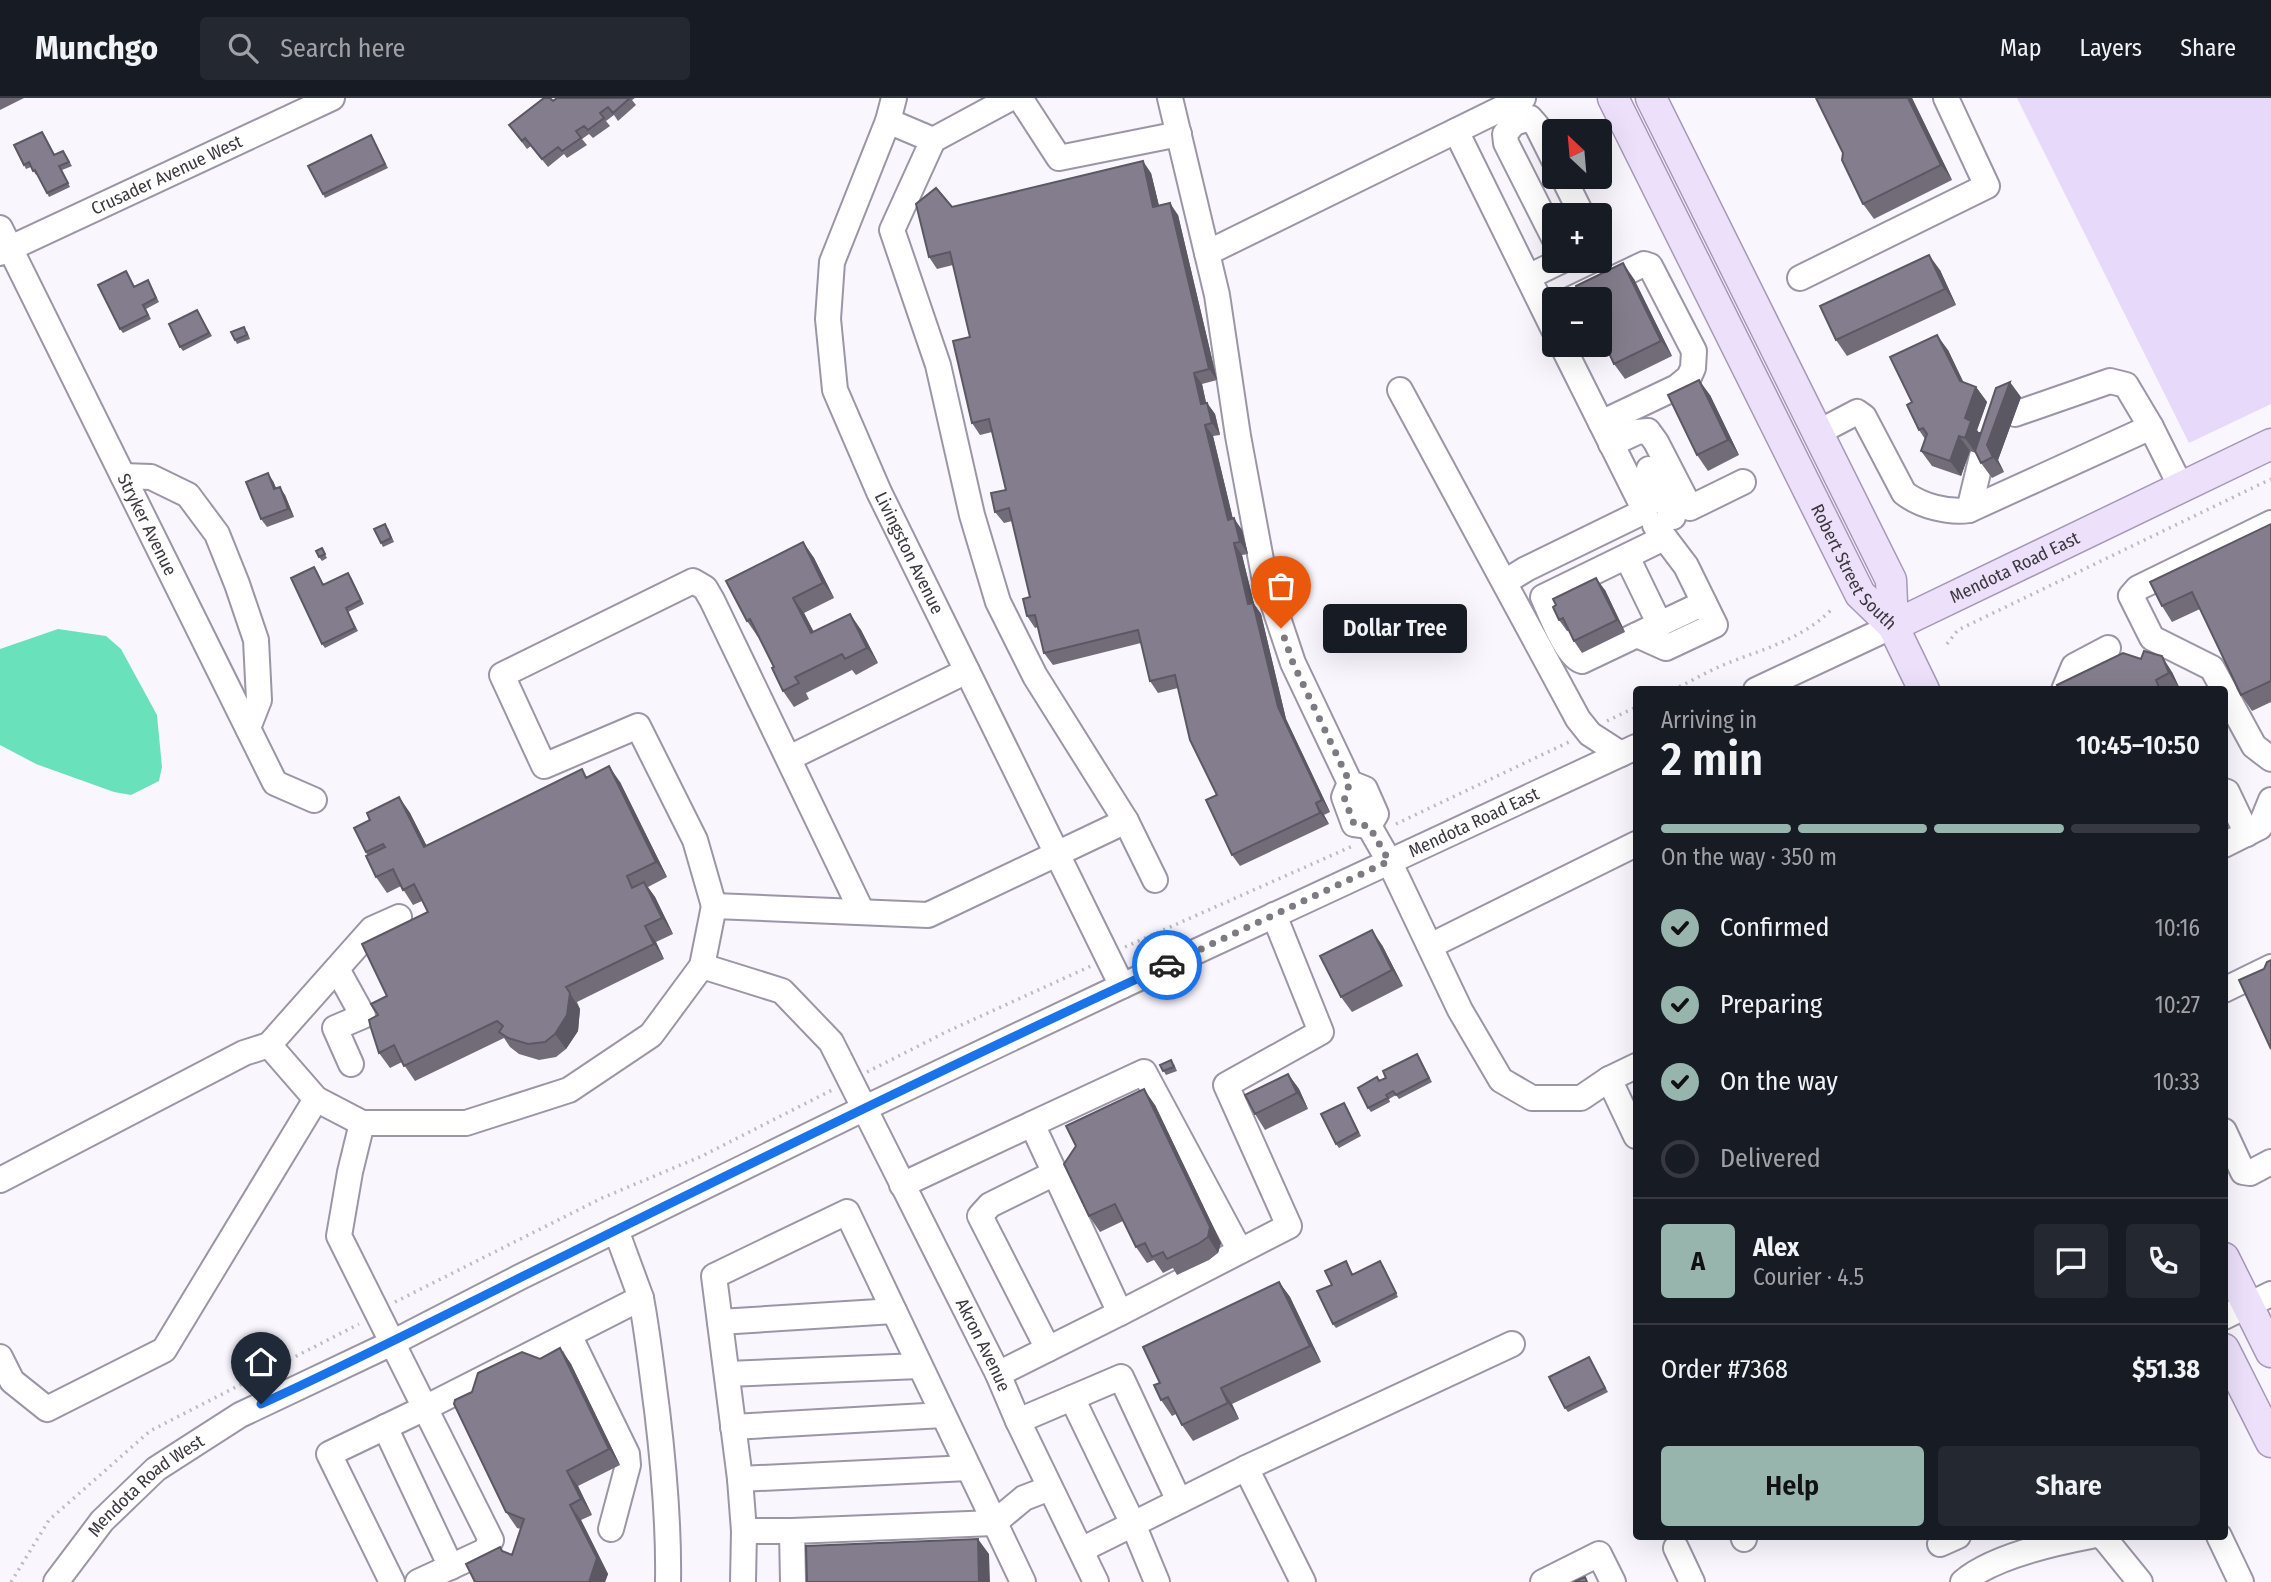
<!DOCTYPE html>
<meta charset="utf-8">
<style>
:root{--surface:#171b24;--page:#242831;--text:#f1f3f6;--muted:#9ea1a6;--line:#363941;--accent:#97b4ad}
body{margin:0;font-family:"Fira Sans Condensed",sans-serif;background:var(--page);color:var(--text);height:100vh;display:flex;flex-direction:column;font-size:26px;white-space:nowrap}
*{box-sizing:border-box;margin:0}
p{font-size:23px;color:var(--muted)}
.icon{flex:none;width:38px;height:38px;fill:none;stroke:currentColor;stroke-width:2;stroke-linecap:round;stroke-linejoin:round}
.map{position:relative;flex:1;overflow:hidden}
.side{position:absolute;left:1633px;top:588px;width:595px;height:854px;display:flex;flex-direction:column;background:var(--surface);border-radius:7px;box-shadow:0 7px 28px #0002}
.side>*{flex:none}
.needle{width:46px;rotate:334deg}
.fabs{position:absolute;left:1542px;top:21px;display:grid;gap:14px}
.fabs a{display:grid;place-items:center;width:70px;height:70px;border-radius:7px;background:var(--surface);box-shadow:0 7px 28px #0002;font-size:35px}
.pin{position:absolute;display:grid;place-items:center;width:60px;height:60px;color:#fff;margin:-72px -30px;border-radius:50% 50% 50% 0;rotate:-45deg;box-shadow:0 0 7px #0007}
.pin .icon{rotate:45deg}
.courier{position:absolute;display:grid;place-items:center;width:70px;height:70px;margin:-35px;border:5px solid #1a73e8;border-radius:50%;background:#fff;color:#222;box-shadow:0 2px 9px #0007}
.bubble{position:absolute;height:49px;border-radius:7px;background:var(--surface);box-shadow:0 7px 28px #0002;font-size:23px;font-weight:600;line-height:49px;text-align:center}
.head em{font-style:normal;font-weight:600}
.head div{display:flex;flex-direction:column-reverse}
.head{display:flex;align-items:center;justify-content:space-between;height:119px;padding:0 28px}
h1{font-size:46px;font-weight:600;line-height:52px}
.bar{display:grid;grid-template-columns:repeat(4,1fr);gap:10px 7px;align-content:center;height:84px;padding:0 28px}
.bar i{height:9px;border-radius:5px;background:var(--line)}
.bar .current{background:var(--accent)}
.bar p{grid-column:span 4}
.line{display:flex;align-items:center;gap:18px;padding:0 28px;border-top:2px solid var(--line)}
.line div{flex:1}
.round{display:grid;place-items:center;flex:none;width:74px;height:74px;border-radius:7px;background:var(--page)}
ol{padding:0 28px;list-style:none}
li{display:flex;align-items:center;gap:21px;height:77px}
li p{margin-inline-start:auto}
li .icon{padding:7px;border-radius:50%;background:var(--accent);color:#111;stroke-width:4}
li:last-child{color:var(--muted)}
li i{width:38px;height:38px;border:4px solid var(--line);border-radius:50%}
.primary-button{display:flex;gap:14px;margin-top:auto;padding:14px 28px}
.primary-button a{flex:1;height:80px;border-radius:7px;background:var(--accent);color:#111;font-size:28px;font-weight:600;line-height:80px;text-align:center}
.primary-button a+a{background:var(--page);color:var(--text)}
header{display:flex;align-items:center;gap:42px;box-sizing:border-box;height:98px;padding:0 35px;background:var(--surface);border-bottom:2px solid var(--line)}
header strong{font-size:33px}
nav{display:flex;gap:38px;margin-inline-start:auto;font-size:24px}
.search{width:490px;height:63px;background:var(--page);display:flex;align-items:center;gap:18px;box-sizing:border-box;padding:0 24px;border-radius:7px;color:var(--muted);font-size:26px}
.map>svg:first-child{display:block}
.green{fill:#e6d9f9}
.water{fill:#69e2bb}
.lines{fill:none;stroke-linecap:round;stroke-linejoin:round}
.minor-casing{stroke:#9c95a6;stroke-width:28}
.major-casing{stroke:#a698b7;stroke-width:33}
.path{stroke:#bdbac1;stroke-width:3.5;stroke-dasharray:2 5;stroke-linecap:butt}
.minor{stroke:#fff;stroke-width:24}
.major{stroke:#ece0fa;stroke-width:30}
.wall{fill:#726c79}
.shaded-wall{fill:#5c5863}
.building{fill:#847d8d;stroke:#5c5863;stroke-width:2}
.done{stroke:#7e7a82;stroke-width:7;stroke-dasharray:0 12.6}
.route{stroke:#1a73e8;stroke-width:9}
.labels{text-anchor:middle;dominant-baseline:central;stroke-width:7;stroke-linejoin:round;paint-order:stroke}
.street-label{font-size:18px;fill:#3b383f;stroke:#fff}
</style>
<header>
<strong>Munchgo</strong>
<div class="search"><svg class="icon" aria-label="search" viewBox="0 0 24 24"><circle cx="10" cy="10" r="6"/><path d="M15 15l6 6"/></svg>Search here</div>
<nav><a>Map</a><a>Layers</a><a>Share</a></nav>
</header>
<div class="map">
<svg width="2271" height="1484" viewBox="0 0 2271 1484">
<rect width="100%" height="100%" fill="#f9f6fe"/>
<path class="green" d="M2017,0H2271V306L2189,345Z"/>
<path class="water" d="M58,531L106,538L121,551L157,617L162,669L159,683L131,697L114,694L36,666L0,647V551Z"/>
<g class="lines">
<defs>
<g id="minor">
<path id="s1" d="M894,0L888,23L832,164L828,221L835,292L879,394L1122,888"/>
<path d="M1020,0L1059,60L1179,36"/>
<path d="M1170,0L1217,197L1238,338L1264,478L1293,565L1350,685L1365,691L1376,716L1369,728"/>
<path d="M888,23L933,42L1011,0"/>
<path d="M1456,33L1554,232"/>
<path d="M1554,62L1537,28L1530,20L1514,25L1505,36L1506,45L1554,140"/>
<path d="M1563,79L1582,117"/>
<path id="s2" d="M0,130L275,685L314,702"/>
<path id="s3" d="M0,155L332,0"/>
<path d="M1207,155L1523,0"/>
<path d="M1528,179L1561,163"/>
<path d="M1800,180L1987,88L1946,0"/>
<path d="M1571,201L1644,166L1650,168L1694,253L1693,270L1689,279L1677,289L1601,325"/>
<path d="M1400,292L1578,621L1590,636L1621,656"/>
<path d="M2015,316L2110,283L2126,287L2151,329"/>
<path d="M1817,335L1857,314L1864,319L1904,395C1921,408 1948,415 1969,412L2151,329L2181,389"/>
<path d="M1611,346L1637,334L1648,333L1656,344L1690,410L1743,384"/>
<path d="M1649,371L1673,419"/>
<path d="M123,378L151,379L188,397L217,436L237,486L256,542L259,602L248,630"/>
<path d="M1969,412L1982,358"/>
<path d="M1664,440L1543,499C1550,514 1567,560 1582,563L1704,505"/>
<path d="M1627,459L1660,527"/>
<path d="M1505,484L1526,471L1645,413L1562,247"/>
<path d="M1637,537L1666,550L1715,527L1686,468L1655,427"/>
<path d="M1756,592L1893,528"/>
<path d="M2064,592L2074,568L2108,550"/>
<path d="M2224,592L2212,570L2152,540L2131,498L2138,490L2271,425"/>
<path d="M2224,593L2254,648L2271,661"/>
<path d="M789,660L967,573"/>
<path d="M1350,685L1344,699L1354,726L1369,728"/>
<path d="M2224,693L2227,694L2247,736"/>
<path d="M1126,723L1155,782"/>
<path d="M1369,728L1389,763L1460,912L1501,982L1532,1000H1581L1609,981"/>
<path d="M2224,747L2260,729L2271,702"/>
<path d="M714,808L695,742L638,628L544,668L502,577L693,483L705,490L712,502L862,814"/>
<path d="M1430,848L1636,746"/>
<path d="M702,868L714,808L928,817L1126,723L1035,578L998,504L972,417L938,267L892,132L933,42"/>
<path d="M337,871L363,918L335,930L351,966"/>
<path d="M2224,892L2271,869"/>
<path d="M269,947L372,831L399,819"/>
<path d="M1636,968L1609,981L1636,1038"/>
<path d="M1032,1026L1144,974L1240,1153"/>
<path d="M2224,1033L2243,1074L2250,1075L2271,1064"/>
<path d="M0,1082L244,955L269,947L316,1001L362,1025"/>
<path d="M902,1087L1032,1026L1120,1215L998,1276"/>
<path d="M641,1200C648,1237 652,1275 657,1312C664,1370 669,1426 668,1484"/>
<path d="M1120,1215L1289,1128L1226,987L1321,934L1274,817"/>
<path d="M2224,1219L2271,1196"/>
<path d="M720,1224L894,1213"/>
<path d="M569,1237L627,1356L628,1367L611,1431"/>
<path d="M1048,1251L980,1118L990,1107L1055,1075"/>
<path d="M0,1259L12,1283L47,1311L164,1252L316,1001"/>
<path d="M727,1276L919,1268"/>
<path d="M1072,1300L1133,1426L1157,1484"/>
<path d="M1018,1323L1121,1279L1179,1403"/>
<path d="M385,1329L451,1469"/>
<path d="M733,1329L943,1317"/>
<path d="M1246,1370L1512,1246"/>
<path d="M740,1381L968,1370"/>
<path d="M792,1433H744L740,1381L714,1178L847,1114L1023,1484"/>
<path d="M1743,1438L1744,1441"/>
<path d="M2100,1438L2105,1441L2140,1484"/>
<path d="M2219,1438L2241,1484"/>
<path d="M1940,1446L1958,1438"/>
<path d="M1676,1450L1692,1484"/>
<path d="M1081,1452L1246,1370L1303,1484"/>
<path id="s4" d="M56,1484L102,1423L156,1371L240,1317L392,1245L520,1179L865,1010L1122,888L1636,649"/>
<path d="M392,1484L329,1356L425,1310L641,1200L616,1132"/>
<path id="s5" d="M418,1484L485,1453L491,1442L339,1138L350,1074L362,1025H466L569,992L651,937L702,868L782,893L831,944L998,1276L1018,1323L1096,1484"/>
<path d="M743,1484L744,1433"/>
<path d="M793,1484L792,1433L994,1425L1024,1400L1050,1390"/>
<path d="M1543,1484L1599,1456L1613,1484"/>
<path d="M1963,1484C1992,1459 2054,1445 2091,1438"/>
</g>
<g id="major">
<path id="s6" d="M1613,0L1860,496L1893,528L1924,592"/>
<path d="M1651,0L1891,482L1893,528"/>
<path id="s7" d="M1893,528L2271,346"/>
<path d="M2224,1160L2271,1254"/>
<path d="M2224,1251L2271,1344"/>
</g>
</defs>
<use href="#minor" class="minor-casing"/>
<use href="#major" class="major-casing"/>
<path class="path" d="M1947,546L1958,532L2271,381
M1673,592C1693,582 1712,571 1733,563C1770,549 1805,539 1833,510
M1607,623L1636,609
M1396,726L1569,644
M1125,849L1355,747
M867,974L946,934L1091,868
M395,1204L602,1100L702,1058L832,992
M11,1484L49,1422L150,1333L359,1226"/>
<use href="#minor" class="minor"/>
<use href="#major" class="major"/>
</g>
<path class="wall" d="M0,0H24L0,12Z
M557,0H635L632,2L636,7L618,23L614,17L606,23L610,28L593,40L589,36L582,41L587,47L567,60L564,56L548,69L531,48L527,51L509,27L553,3Z
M1816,0H1912L1952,82L1874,121L1863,106L1843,55Z
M371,37L388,70L325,100L323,96Z
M45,38L55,57L63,53L72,68L62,72L70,89L49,99L37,76L36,77L31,69L26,71L24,67Z
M1151,75L1159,108L1178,117L1217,282L1202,286L1206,305H1207L1215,316L1220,337L1213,338L1233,421L1242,432L1248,456L1242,457L1254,506L1261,516L1286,621L1330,714L1324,717L1329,726L1240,768L1232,757L1217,697L1178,590L1158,595L1150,583L1141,545L1053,567L1044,555L1038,529L1035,530L1027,518L1030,499L1012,423L1004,425L995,414L1006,392L992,334L980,337L972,325L970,239L953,167L937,171L929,159L952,109Z
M1940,172L1956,207L1847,258L1836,242Z
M126,173L134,189L150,186L159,204L146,211L151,221L123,235L120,231Z
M1634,181L1672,258L1625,281L1614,266Z
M197,212L212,238L183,253L180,249Z
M247,233L250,241L237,246L235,242Z
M1948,252L1964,285L1976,289L1987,304L1977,332L1979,335H1981L2021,299L1998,362L2004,374L1992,380L1981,365L1976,355L1970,353L1961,378L1932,368L1921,353L1925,341L1919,332L1912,304Z
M1710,297L1739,357L1708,373L1697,357Z
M273,383L276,390L285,397L294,419L267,429L261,421Z
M2271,426V604L2252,613L2241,597L2200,511L2172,524L2162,508Z
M388,430L394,444L383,449L381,445Z
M803,444L814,460L834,500L804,515L814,534L850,516L861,532L878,565L856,577L852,572L806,595L809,601L794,609L783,593L774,569L759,538L758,539L747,523Z
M322,450L327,460L322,463L319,459Z
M317,473L323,487L351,479L364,506L348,514L358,533L325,550L322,546Z
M1605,492L1625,534L1582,555L1574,543L1569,533H1567L1559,522Z
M2172,574L2180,591L2179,592H2060Z
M588,679L620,684L667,779L648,789L655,799L673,836L656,844L664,861L577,904L580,911L578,933L566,951L556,959L539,962L519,956L510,949L504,940L415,983L402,964L390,970L379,955L378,917L387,898L428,814L422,803L413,807L401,788L387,795L376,779L366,754L370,722L399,699L410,715L426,747Z
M1382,847L1403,888L1352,914L1341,899Z
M1417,956L1432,984L1399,1001L1396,997L1389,1001L1390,1004L1371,1014L1368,1010L1379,983L1386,980Z
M1174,966L1177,973L1166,977L1160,967Z
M1288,976L1299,991L1308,1011L1265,1032L1255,1016Z
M1155,1007L1221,1145L1218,1155L1209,1162L1177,1177L1173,1170L1163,1175L1154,1162L1147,1165L1136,1149L1123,1123L1100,1134L1089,1118Z
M1347,1009L1361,1038L1339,1050L1336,1046Z
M1346,1163L1353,1176L1383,1167L1398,1199L1336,1230L1333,1226L1332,1187Z
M1279,1184L1290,1199L1321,1264L1232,1306L1239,1321L1193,1343L1182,1327L1176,1316L1172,1318L1161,1302L1160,1285Z
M560,1250L571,1266L620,1367L578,1388L592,1417L581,1422L608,1476L605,1484H475L503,1454L512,1457L521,1431L517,1430L506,1414L540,1261Z
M1589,1259L1608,1294L1568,1314L1565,1310Z"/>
<path class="shaded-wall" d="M1908,0H1912L1952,82L1941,67Z
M1143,63L1151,75L1162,120L1153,109Z
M1170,105L1178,117L1217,282L1209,271Z
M1929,157L1940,172L1956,207L1945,191Z
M1623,165L1634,181L1672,258L1661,243Z
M1937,237L1948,252L1970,299L1960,283Z
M1194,275L1202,286L1209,318L1201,306Z
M1699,282L1710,297L1739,357L1728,342Z
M2010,284L2021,299L1998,362L2004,374L1993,359L1985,354Z
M1976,289L1987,304L1977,332L1982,339L1974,350L1977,354L1976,355L1965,340V320Z
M1207,305L1215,316L1220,337L1212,325Z
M1205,327L1213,338L1236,434L1228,422Z
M1959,338L1970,353L1961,378L1950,363Z
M268,375L273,383L280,399L274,391Z
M280,389L285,397L294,419L288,411Z
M1234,420L1242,432L1248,456L1240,444Z
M803,444L814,460L834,500L823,485Z
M1234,445L1242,457L1254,506L1261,516L1286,621L1330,714L1322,702L1278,609L1248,506Z
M1596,480L1605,492L1625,534L1617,522Z
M793,500L804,515L822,551L811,535Z
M850,516L861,532L878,565L867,550Z
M2162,558L2172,574L2180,591L2169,575Z
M609,668L620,684L667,779L656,764Z
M399,699L410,715L435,764L424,749Z
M1316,705L1324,717L1329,726L1320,715Z
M644,784L655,799L673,836L662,820Z
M645,828L656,844L664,861L654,846Z
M1372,832L1382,847L1403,888L1392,872Z
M566,889L580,911L578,933L566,951L555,936Z
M1288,976L1299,991L1308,1011L1297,995Z
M1144,991L1155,1007L1221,1145L1218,1155L1208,1139Z
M1279,1184L1290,1199L1321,1264L1310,1248Z
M560,1250L571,1266L620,1367L609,1351Z
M1221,1290L1232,1306L1239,1321L1228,1305Z
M567,1373L578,1388L592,1417L581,1401Z
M570,1407L581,1422L608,1476L605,1484H589Z
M978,1441L989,1456L990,1484H979Z"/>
<path class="building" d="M544,0H550L553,3L557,0H630L613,15L608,9L600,15L604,20L588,32L584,28L576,33L581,40L562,53L558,49L542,61L525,40L522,43L509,27Z
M1816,0H1908L1941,67L1863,106L1842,62L1843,55Z
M42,34L54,57L63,53L69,64L59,68L68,85L47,95L35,72L33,73L29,64L24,67L14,47Z
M371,37L385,66L323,96L308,68Z
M1143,63L1153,109L1170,105L1209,271L1194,275L1201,306L1207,305L1212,325L1205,327L1228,422L1234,420L1240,444L1234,445L1248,506L1253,505L1278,609L1322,702L1316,705L1320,715L1232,757L1206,702L1217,697L1190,642L1175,577L1150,583L1138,532L1044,555L1035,517L1027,518L1023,501L1030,499L1009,410L995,414L991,395L1006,392L989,321L972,325L953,243L970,239L950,154L929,159L916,106L936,90L952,109Z
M1929,157L1945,191L1836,242L1820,208Z
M1623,165L1661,243L1614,266L1600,236V201H1582L1576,188Z
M126,173L134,189L148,182L156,200L143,207L148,217L120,231L98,187Z
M197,212L209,235L180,249L169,226Z
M244,229L247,237L235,242L231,234Z
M1937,237L1960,283L1976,289L1965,320L1971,323L1965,340L1959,338L1950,363L1921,353L1927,336L1923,330L1919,332L1907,307L1912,304L1890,259Z
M1699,282L1728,342L1697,357L1668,297Z
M2010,284L1987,347L1993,359L1981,365L1975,353L1996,290Z
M1979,335H1981L1976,350H1974Z
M268,375L274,391L280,389L288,411L261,421L246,384Z
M385,426L391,440L381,445L374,431Z
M2271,426V583L2241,597L2192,494L2162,508L2150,484Z
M803,444L823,485L793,500L811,535L850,516L867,550L845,561L842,556L795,579L799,585L783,593L772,570L774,569L750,521L747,523L726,483Z
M322,450L325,456L319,459L316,453Z
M314,469L323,487L348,475L361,502L346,510L355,530L322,546L291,480Z
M1596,480L1617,522L1574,543L1563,520L1559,522L1553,509L1556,507L1553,501Z
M2144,553L2162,558L2169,575L2156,582L2160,592H2060L2057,587L2123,555L2141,561Z
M609,668L656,764L627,778L632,790L644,784L662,820L645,828L654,846L566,889L570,895L567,917L555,936L545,944L528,946L508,940L499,934L503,928L497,923L404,968L394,947L379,955L371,930L369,922L378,917L371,906L387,898L362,846L428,814L414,786L403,792L393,771L376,779L366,758L385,749L383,746L366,754L354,730L370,722L367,715L399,699L424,749L582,671L586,680Z
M1372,832L1392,872L1341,899L1320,858Z
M2271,862V951L2239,882L2264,871L2267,864Z
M1417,956L1429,980L1396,997L1393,993L1386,997L1388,1000L1368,1010L1358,990L1377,979L1379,983L1386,980L1383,973Z
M1171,962L1174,969L1163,973L1160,967Z
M1288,976L1297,995L1255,1016L1245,997Z
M1144,991L1210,1129L1208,1139L1198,1146L1167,1161L1163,1154L1152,1159L1145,1145L1136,1149L1115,1106L1089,1118L1064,1066L1076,1048L1066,1028Z
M1344,1005L1358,1034L1336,1046L1321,1016Z
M1346,1163L1352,1177L1380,1163L1396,1195L1333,1226L1317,1193L1332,1187L1325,1173Z
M1279,1184L1310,1248L1221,1290L1228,1305L1182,1327L1168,1299L1161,1302L1154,1287L1160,1285L1143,1249Z
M560,1250L609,1351L567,1373L581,1401L570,1407L597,1460L589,1484H475L466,1466L500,1449L502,1453L512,1457L524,1421L506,1414L454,1306L455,1302L472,1294L478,1275L522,1254L540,1261Z
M1589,1259L1605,1290L1565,1310L1549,1279Z
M978,1441L979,1484H807L806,1448Z
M1585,1479L1587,1484H1574Z"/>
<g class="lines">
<path class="done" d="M1167,867L1389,763L1369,728L1354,726L1344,699L1350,685L1293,565L1281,530"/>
<path class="route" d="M261,1306C364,1259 464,1207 566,1157C765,1058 965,960 1167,867"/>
</g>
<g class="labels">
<g class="street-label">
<text stroke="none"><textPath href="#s3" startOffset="184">Crusader Avenue West</textPath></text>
<text stroke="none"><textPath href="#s2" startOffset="331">Stryker Avenue</textPath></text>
<text stroke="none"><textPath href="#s1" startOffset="483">Livingston Avenue</textPath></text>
<text stroke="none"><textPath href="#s6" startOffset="528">Robert Street South</textPath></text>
<text stroke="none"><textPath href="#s7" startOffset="135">Mendota Road East</textPath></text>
<text stroke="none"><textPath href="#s4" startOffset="1620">Mendota Road East</textPath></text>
<text stroke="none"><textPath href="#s5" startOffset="1432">Akron Avenue</textPath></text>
<text stroke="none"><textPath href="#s4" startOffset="133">Mendota Road West</textPath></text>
</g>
</g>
</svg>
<div class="fabs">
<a><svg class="needle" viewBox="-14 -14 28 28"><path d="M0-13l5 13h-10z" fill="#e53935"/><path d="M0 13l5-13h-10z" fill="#9ea1a6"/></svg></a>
<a>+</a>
<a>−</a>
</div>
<div class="pin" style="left:1281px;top:530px;background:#ea580c"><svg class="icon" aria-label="bag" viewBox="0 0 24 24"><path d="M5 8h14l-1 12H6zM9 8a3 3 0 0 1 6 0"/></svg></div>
<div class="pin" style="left:261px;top:1306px;background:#1f2937"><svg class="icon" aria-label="home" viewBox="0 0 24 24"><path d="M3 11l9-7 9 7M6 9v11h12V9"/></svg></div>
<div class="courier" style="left:1167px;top:867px"><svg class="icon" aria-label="car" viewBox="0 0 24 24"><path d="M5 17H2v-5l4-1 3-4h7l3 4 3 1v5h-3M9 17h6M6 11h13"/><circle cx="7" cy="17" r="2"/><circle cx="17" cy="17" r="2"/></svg></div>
<div class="bubble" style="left:1323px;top:506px;width:144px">Dollar Tree</div>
<section class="side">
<div class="head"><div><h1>2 min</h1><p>Arriving in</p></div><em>10:45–10:50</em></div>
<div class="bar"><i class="current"></i><i class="current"></i><i class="current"></i><i></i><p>On the way · 350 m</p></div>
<ol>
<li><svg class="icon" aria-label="check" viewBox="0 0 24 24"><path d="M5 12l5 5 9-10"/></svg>Confirmed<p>10:16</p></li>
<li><svg class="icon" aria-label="check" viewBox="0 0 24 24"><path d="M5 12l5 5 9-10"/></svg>Preparing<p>10:27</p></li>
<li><svg class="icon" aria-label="check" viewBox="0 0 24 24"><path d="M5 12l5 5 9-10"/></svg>On the way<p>10:33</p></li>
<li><i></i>Delivered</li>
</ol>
<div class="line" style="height:126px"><b class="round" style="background:var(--accent);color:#111">A</b><div><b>Alex</b><p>Courier · 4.5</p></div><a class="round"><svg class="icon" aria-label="chat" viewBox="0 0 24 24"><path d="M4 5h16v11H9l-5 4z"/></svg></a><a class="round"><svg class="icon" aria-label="phone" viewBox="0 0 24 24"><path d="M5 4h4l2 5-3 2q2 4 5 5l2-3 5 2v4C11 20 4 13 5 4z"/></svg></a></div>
<div class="line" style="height:91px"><div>Order #7368</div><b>$51.38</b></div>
<div class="primary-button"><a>Help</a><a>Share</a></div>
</section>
</div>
